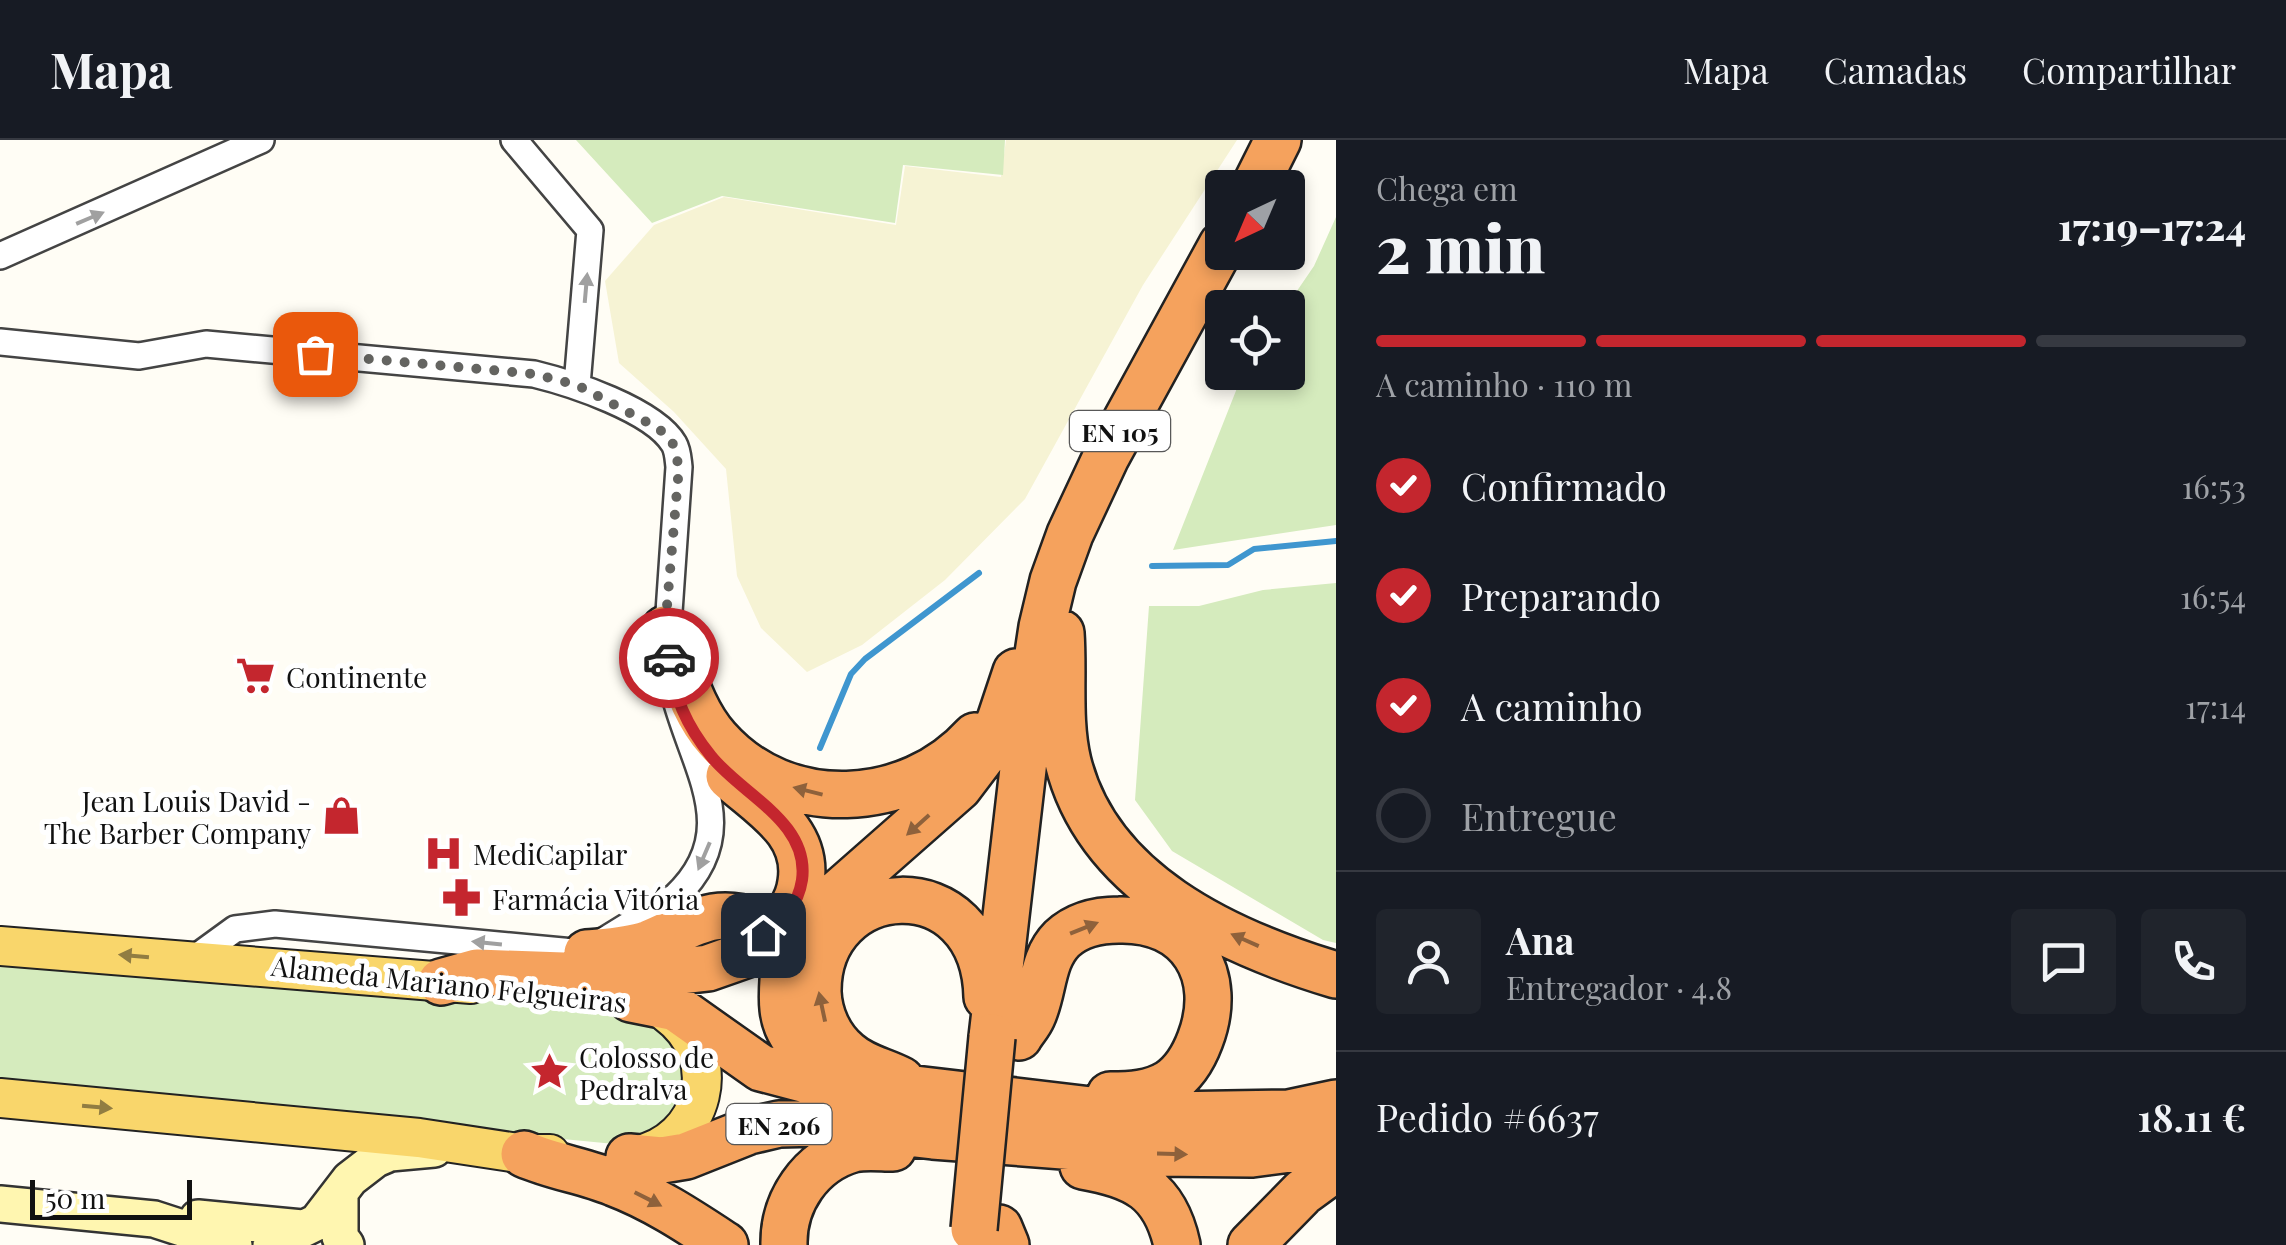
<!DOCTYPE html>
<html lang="pt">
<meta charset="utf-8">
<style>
:root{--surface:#171b24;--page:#20242c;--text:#f1f3f6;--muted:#9ea1a6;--line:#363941;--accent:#c4262e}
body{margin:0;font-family:"Playfair Display",serif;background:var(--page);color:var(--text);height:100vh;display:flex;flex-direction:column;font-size:38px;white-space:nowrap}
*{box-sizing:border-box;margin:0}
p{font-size:32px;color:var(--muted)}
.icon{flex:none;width:55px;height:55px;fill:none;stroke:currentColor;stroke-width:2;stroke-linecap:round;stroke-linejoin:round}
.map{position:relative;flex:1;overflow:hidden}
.drawer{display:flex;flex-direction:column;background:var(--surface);width:950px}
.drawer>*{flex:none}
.needle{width:65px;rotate:224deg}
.controls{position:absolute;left:1205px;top:30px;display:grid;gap:20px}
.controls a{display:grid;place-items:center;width:100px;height:100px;border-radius:10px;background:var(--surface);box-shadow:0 5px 15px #0003;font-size:50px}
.scale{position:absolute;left:30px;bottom:25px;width:162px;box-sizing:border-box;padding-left:10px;border:5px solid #111;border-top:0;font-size:28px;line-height:35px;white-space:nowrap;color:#111;-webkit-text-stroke:8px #fff;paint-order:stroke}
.pin{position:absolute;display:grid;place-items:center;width:85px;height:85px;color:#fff;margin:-42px;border-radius:20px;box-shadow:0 5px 15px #0006}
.courier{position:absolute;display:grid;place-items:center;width:100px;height:100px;margin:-50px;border:8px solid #c4262e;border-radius:50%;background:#fff;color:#222;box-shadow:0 2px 12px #0007}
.head em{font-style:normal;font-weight:800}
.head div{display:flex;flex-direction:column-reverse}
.head{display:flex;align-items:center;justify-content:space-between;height:170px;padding:0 40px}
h1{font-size:65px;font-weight:800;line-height:75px}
.bar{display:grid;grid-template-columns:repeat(4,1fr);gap:15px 10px;align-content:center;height:120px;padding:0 40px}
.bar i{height:12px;border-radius:8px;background:var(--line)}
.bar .current{background:var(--accent)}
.bar p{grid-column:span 4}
.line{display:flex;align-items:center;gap:25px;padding:0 40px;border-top:2px solid var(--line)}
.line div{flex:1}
.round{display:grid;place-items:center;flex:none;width:105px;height:105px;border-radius:10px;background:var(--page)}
ol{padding:0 40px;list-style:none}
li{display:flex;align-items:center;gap:30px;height:110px}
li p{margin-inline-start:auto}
li .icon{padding:10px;border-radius:50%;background:var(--accent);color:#fff;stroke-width:4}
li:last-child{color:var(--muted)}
li i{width:55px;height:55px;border:5px solid var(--line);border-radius:50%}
header{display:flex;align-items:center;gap:60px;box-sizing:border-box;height:140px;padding:0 50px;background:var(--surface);border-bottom:2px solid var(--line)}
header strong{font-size:48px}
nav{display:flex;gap:55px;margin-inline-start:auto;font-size:35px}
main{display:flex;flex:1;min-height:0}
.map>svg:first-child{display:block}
.farmland{fill:#f6f3d4}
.green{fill:#d5ebbd}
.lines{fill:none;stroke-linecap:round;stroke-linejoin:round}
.stream{stroke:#3f96cf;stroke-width:6}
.street-casing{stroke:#444;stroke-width:30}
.secondary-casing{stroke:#333;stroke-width:40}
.primary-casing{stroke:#222;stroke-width:42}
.highway-casing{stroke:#222;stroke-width:50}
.street{stroke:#fff;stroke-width:25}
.secondary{stroke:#fff6b0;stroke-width:35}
.primary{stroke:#f9d66b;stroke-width:38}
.highway{stroke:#f5a25d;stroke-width:45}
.highway-bridge-casing{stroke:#222;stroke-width:50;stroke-linecap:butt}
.highway-bridge{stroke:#f5a25d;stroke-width:45}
.oneway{fill:#a0a0a0}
.oneway2{fill:#8e613b}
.oneway3{fill:#917d42}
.done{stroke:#646461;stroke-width:10;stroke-dasharray:0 18}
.route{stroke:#c4262e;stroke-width:12}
.labels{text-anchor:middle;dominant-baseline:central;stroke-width:10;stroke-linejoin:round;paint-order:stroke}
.shield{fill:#fff;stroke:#585858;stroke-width:2.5}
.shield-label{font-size:25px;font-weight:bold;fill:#111}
.poi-label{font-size:28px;fill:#111;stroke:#fff;text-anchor:start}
.street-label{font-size:28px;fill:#111;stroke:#fff}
</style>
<header>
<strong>Mapa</strong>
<nav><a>Mapa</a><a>Camadas</a><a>Compartilhar</a></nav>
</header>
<main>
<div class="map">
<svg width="1336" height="1105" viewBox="0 0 1336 1105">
<rect width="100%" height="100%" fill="#fffdf5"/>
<path class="farmland" d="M1006,0H1237L1143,145L1025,359L945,440L862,505L807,532L761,488L737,436L726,329L674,272L619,223L605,141L654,85L724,57L896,85L905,26L1001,37Z"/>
<path class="green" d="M576,0H1005L1003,35L903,25L895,83L722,56L652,83Z
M1336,77V385L1173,410L1243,233L1288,232L1286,167L1314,126Z
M1336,443V803L1323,800L1172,711L1135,660L1149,466H1199L1263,450Z
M0,819L639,874L672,895L687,943L667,985L625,1005L0,945Z"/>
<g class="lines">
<path class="stream" d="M1152,426L1228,425L1254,409L1336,401
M820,608L851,534L865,519L979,433"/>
<defs>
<path id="street" d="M514,0L590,90L577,245
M0,116L261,0
M0,202L139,216L206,204L534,234C571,243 654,270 674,304C678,311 678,319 679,327L667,501
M191,821L235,789L275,784L584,813L675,757C743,693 696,633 676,560"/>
<path id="secondary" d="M340,1053V1097L346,1105
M0,1064L154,1079L234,1105
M198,1078L302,1088
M271,1105L317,1082L350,1039L376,1019L390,1013L434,1009"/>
<path id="primary" d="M0,806L471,844
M0,958L419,998L524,1014H550
M635,1016C705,1002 727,917 667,873"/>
<path id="highway" d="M1254,48L1278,0
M665,489C681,526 690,569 717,599C786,677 908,670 975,596
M1061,493C1064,534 1058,581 1068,622C1098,743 1226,802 1336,835
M729,636C762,666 809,691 801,742C798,766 785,779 766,793
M587,813C607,811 630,810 649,803C693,785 712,765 761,783
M784,819C784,835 781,853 783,869C787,904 819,927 852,929
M441,842L477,832L619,837L656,834L708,828L762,809L801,786L959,647L984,614L1000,580L1016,532
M631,859L676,868L761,928L818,943L915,949L1116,973L1167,975L1289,973L1336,963
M992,897L1031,560L1042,487L1053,441L1070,394L1106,317L1222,105
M1019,897C1023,890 1029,884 1032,877C1044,852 1041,820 1062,799C1077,785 1099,780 1119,780C1190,778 1225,835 1200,900C1194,916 1184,933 1169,943C1151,954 1130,955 1110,955
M901,940C882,930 864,928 847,913C829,898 819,875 818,852C817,735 984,723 987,857
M524,1014C554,1027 585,1031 614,1043C654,1058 690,1082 725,1105
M629,1017L662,1020L686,1016L749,991L779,984L819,983L933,996L1154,1013L1252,1014L1336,1003
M1083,1026C1136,1035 1165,1050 1177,1105
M999,1088L1006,1105
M784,1105C783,1062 810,1021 853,1009C865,1006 881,1008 893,1008
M1251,1105L1303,1052L1336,1028"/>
</defs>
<use href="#street" class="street-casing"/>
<use href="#secondary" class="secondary-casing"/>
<use href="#primary" class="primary-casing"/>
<use href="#highway" class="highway-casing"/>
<use href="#street" class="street"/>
<use href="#secondary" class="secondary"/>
<use href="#primary" class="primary"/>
<use href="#highway" class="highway"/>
<defs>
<path id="highway-bridge" d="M974,1089L992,897"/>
</defs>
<use href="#highway-bridge" class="highway-bridge-casing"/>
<use href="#highway-bridge" class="highway-bridge"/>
</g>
<defs><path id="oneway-solid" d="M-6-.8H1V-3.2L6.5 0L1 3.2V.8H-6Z" transform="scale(2.5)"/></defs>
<g class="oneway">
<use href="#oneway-solid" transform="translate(90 78) rotate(-23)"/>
<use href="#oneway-solid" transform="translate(586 148) rotate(-85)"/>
<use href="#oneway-solid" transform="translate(704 716) rotate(113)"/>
<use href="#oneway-solid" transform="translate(487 803) rotate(-174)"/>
</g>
<g class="oneway2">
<use href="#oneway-solid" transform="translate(808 651) rotate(-166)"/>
<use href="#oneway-solid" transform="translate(918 685) rotate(138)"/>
<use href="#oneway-solid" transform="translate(1084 788) rotate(-22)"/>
<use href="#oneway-solid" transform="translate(1245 800) rotate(-156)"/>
<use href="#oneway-solid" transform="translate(822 867) rotate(-102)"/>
<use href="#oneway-solid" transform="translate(1172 1014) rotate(2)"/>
<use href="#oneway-solid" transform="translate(648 1059) rotate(27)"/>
</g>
<g class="oneway3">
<use href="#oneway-solid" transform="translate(134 816) rotate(-175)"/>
<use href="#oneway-solid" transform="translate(97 967) rotate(5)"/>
</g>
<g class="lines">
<path class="done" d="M315,214L534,234L577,245L658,288L672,301L679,327L665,489L669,518"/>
<path class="route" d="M669,518C674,557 686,585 711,616C742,655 810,682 802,740C798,766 783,780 763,795"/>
</g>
<defs>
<symbol id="supermarket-bare" viewBox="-9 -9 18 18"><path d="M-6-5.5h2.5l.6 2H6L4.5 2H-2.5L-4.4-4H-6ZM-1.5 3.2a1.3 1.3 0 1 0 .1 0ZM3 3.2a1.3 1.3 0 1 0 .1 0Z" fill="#c4262e" stroke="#fff" stroke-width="2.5" paint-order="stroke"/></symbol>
<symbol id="shop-bare" viewBox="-9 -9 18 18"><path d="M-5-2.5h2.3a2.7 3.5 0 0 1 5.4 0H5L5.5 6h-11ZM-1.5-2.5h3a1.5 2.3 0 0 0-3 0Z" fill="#c4262e" stroke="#fff" stroke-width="2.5" paint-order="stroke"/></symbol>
<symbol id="hospital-bare" viewBox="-9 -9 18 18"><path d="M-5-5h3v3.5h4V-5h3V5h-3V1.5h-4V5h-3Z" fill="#c4262e" stroke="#fff" stroke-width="2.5" paint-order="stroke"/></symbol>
<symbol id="pharmacy-bare" viewBox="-9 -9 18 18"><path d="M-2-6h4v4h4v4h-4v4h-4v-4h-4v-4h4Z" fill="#c4262e" stroke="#fff" stroke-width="2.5" paint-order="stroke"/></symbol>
<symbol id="sight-bare" viewBox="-9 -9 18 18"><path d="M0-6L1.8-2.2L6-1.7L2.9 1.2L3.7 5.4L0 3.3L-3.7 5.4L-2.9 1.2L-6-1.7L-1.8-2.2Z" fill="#c4262e" stroke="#fff" stroke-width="2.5" paint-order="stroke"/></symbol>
</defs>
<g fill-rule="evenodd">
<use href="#supermarket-bare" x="228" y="508" width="55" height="55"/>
<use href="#shop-bare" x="314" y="648" width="55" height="55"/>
<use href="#hospital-bare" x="416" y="686" width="55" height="55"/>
<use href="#pharmacy-bare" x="434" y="730" width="55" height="55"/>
<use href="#sight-bare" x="522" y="904" width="55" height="55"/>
</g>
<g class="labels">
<g class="shield">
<rect x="1070" y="271" width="100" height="40" rx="8"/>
<rect x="726.5" y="964" width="105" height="40" rx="8"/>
</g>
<g class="shield-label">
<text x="1120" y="291">EN 105</text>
<text x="779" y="984">EN 206</text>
</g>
<g class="poi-label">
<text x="286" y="536">Continente</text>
<text x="311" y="660" text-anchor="end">Jean Louis David -<tspan x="311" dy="32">The Barber Company</tspan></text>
<text x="473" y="713">MediCapilar</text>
<text x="492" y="758">Farmácia Vitória</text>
<text x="579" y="916">Colosso de<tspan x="579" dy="32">Pedralva</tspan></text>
</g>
<g class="street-label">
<text transform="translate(449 843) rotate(6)">Alameda Mariano Felgueiras</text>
</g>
</g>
</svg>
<div class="controls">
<a><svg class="needle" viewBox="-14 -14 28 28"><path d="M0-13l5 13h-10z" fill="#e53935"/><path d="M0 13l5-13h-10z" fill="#9ea1a6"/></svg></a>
<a><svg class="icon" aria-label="locate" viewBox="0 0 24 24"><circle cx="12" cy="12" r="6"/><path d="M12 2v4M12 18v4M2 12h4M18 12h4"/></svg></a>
</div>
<div class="scale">50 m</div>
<div class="pin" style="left:315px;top:214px;background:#ea580c"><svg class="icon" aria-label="bag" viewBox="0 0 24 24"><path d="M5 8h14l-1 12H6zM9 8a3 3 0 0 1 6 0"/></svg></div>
<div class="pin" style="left:763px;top:795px;background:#1f2937"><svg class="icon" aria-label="home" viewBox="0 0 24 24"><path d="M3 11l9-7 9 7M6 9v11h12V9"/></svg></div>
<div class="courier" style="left:669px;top:518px"><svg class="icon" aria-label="car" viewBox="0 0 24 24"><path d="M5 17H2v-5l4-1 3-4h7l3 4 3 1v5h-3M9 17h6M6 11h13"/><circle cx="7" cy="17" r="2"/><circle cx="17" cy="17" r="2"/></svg></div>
</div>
<section class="drawer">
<div class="head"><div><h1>2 min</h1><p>Chega em</p></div><em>17:19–17:24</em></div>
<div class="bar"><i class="current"></i><i class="current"></i><i class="current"></i><i></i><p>A caminho · 110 m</p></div>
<ol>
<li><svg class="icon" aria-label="check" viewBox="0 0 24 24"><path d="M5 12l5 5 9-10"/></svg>Confirmado<p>16:53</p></li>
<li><svg class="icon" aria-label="check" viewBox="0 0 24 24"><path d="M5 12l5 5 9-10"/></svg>Preparando<p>16:54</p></li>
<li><svg class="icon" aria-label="check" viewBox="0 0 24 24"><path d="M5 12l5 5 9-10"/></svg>A caminho<p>17:14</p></li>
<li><i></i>Entregue</li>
</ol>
<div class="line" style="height:180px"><a class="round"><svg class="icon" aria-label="person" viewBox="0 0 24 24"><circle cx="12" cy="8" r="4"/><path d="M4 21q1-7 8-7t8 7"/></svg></a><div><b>Ana</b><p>Entregador · 4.8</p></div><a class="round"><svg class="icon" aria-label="chat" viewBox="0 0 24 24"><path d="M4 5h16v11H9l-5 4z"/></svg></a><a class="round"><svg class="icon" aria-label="phone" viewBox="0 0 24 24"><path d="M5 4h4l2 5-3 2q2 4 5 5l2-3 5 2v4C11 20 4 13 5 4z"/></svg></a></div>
<div class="line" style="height:130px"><div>Pedido #6637</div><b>18.11 €</b></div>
</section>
</main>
